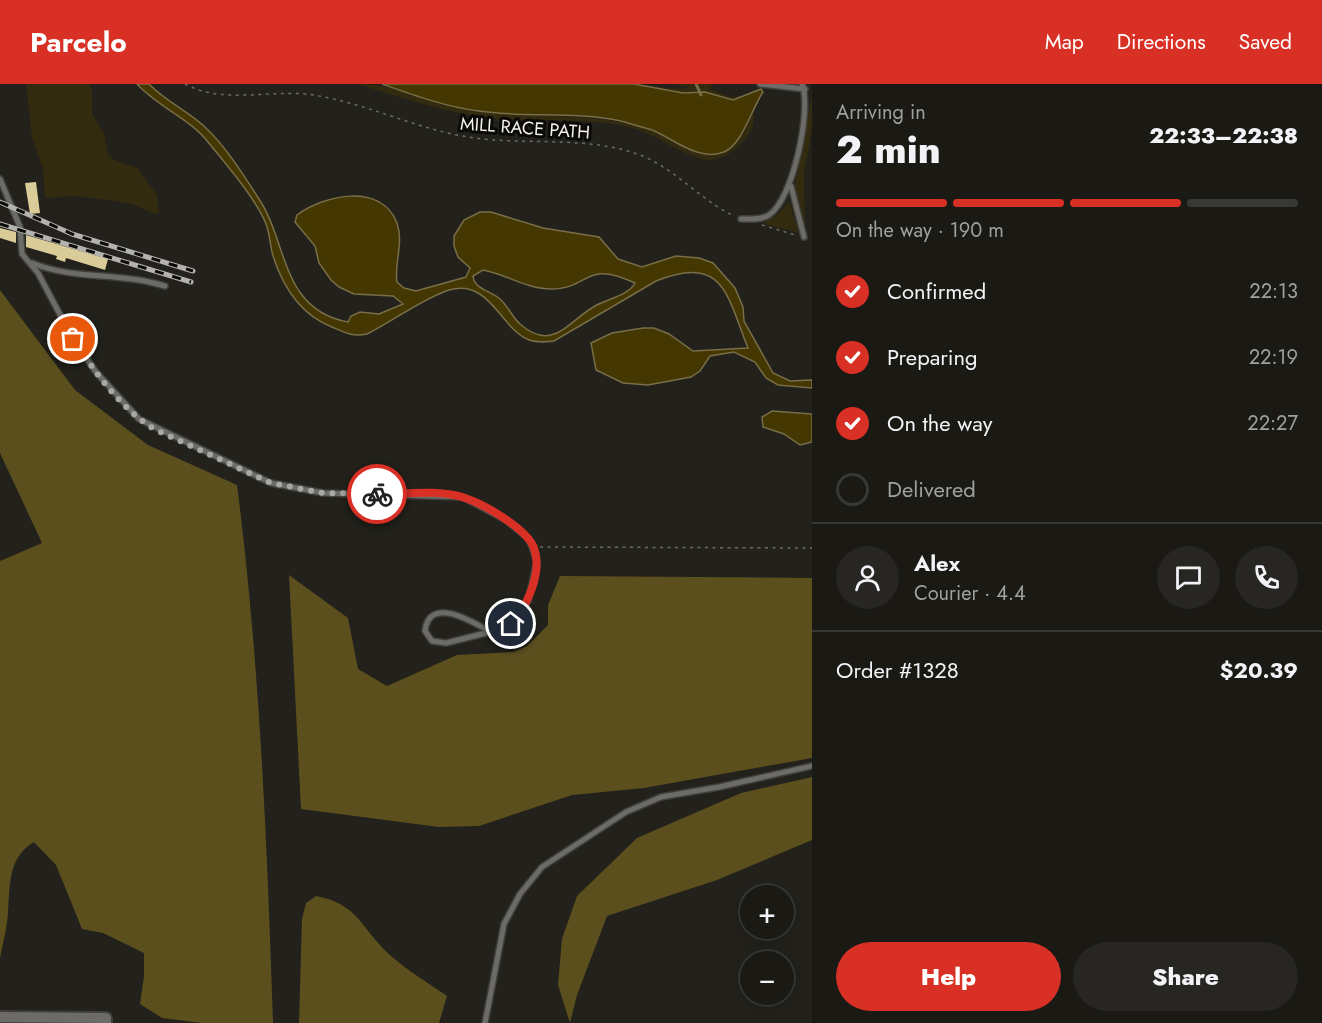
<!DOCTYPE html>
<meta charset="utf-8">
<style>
:root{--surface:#1a1914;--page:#272622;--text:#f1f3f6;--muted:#9fa0a0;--line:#383834;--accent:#d93025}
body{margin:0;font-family:Jost,sans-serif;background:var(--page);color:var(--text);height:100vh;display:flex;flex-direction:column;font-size:22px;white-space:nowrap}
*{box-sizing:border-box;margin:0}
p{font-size:20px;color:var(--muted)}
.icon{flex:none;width:33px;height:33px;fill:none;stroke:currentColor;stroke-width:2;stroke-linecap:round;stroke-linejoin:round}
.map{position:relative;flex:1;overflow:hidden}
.sheet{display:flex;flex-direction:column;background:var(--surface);width:510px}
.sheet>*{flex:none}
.controls{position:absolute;left:740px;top:801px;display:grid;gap:12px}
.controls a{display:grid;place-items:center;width:54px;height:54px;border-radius:50%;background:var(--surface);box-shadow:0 3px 15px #0003,0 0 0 2px var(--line);font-size:30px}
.pin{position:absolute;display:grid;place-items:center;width:51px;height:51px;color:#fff;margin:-26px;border:3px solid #fff;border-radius:50%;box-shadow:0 2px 6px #0007}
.courier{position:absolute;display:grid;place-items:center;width:60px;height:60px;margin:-30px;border:4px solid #d93025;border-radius:50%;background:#fff;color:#222;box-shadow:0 2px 8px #0007}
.overview em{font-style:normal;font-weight:800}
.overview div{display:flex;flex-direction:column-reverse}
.overview{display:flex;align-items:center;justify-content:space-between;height:102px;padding:0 24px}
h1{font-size:39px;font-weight:800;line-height:45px}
.bar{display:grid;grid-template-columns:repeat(4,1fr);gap:9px 6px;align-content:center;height:72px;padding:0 24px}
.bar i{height:8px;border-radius:4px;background:var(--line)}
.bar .selected{background:var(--accent)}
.bar p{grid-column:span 4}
.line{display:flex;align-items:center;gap:15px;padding:0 24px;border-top:2px solid var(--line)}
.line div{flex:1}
.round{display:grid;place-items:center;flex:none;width:63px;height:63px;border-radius:32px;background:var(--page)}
ol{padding:0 24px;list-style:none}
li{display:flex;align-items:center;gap:18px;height:66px}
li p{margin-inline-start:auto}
li .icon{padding:6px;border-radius:50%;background:var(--accent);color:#fff;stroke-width:4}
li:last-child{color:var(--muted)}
li i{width:33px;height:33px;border:3px solid var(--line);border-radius:50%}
.cta{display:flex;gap:12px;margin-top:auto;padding:12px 24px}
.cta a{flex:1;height:69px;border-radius:36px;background:var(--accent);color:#fff;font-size:24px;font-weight:800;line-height:69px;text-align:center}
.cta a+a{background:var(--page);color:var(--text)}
header{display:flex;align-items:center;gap:36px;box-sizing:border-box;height:84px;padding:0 30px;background:var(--accent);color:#fff}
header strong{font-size:28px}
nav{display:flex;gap:33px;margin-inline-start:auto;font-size:21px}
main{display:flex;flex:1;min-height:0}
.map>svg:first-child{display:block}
.green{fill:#332b0f}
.forest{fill:#5c4f1e}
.water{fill:#443701;stroke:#786e48;stroke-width:1.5;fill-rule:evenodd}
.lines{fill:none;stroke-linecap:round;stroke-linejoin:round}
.stream{stroke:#786e48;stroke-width:3}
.building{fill:#dacc99}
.service-casing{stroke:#3f3e38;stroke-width:8}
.minor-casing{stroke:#3f3e38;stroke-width:14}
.path{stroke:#6c6b65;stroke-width:1.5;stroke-dasharray:3 4.5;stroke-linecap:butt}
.service{stroke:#6c6b68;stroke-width:5}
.minor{stroke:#6c6b68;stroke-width:10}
.rail-casing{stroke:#b4b2ae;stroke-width:5}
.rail{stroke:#0b0a08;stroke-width:3;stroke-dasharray:9;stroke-linecap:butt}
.done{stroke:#a9a8a3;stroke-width:6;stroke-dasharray:0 10.8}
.route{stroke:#d93025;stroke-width:8}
.labels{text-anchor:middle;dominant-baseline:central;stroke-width:6;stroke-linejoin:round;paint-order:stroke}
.street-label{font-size:18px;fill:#f2f0ec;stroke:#0b0a08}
</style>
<header>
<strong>Parcelo</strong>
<nav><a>Map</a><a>Directions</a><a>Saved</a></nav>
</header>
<main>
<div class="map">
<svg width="812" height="939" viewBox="0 0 812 939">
<rect width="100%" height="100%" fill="#22211b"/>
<path class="green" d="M26,0H89L92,7V30L104,49L108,70L114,76L138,84L157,111L159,128L155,130L134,121L115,117L75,112L45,114L43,85L32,53Z
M359,0C401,0 438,22 479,27C535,35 592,27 647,45C670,52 697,78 723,69C742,62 744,39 752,25C762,46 732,74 712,76C689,77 657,50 632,44C589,33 544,39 500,35C451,30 406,16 359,0Z
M634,0C648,0 678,8 689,3L674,0H713L709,5L730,13L743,12L738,16H727L705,8L683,9Z
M812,11V46L804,89L805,144L796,115L795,101Z
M789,118L799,149L763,140L779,129Z"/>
<path class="forest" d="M0,206L75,306L148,361L237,401C260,580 267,759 273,939H202L162,934L140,920L144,892V869L103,849L82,845L56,781L34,758C8,773 10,801 8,828C7,844 3,859 0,874V477L42,459L0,369Z
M289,491L348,534L358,585L387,602L457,571L514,568L527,562L548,541V521L560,492L812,494V674L644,704L572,711L479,742L439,743L301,725Z
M812,693V756L717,796L607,832L577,911L570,939L558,901L562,855L577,812L637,754L741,709Z
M316,812C359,820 361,845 390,871C407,886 428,899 447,912L439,939H299L302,835L306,819Z"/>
<path class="water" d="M137,0H149C166,18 190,28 207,45C226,63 245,93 259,115C288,159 281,226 348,238L351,232L360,228L379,230L403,220L393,212L354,210L339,203L331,196L319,179L315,162L295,138L297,131C324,111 381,98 397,139C404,159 394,179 397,198L404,204L416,207L466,193L470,184L458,173L454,162V152L464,136L480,128H491L543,144L599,153L618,175L642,183L676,172L699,174L713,179L735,204L743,223L744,237L773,289L790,297L812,296V304L778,301L766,294L755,278L734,268L710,272L700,287L691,293L648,301L623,299L596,286L591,259L612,249L643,244H654L669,250L693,267L748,264C727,212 724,169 656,197L554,257C545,258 535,259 527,255C501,244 489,194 449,206C424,214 391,238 367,250C353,253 346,249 332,243C301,231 283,203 273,172C270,162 270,150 266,140C257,116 225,79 208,58C189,34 158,23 137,0ZM483,186C506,190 526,205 551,205C591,205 583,175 635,199C629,211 607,215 595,222C568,237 553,269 520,240C512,233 508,222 500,215C491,207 474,205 473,192Z
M382,0H634L683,9L705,8L733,16L761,5L763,8C752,24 742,61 724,68C699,78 674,55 652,46C642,43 631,40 621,37C575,27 525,34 479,27C446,23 413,11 382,0Z
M772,327L812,330V358L800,361L784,350L763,343L762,333Z"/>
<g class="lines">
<path class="stream" d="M696,0L701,11"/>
</g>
<path class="building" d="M36,98L40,129L30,130L25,99Z
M0,144L16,148V159L0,154Z
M26,151L108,175L105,186L66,174L65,178L56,175L57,172L26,163Z"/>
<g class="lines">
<defs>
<path id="service" d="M760,0L805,5
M0,95L20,143L22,170L38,189L73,255L96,288L139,335L271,399L323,409L463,413L506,436L529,455L537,477L532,500L528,517L511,540L502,545L446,559L432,557L425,547C429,511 473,538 489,547
M791,102L804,153
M741,135C750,135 761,136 769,131C793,116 812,25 802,0
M32,179C73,196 120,188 165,202
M485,939L504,840L520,810L542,783L626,728L661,713L719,703L812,682"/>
<path id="minor" d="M0,933L106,934V939"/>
</defs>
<use href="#service" class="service-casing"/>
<use href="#minor" class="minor-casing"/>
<path class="path" d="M185,0C225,22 276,3 319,12C370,21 417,45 468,53C524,62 586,51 640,71C676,85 700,116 734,132
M762,141L795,151
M540,463L812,464"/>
<use href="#service" class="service"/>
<use href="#minor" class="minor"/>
<defs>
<path id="rail" d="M0,118L72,150L193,187
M0,140L191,198"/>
</defs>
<use href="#rail" class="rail-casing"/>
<use href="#rail" class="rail"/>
</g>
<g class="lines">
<path class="done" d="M73,255C96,289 119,323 154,345L271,399L323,409L377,410"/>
<path class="route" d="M377,410C405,410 439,405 465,414C484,420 527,445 534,464C543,489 527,522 511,540"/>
</g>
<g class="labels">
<g class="street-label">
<text transform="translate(525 44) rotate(4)">MILL RACE PATH</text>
</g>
</g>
</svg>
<div class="controls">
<a>+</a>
<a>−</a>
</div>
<div class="pin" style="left:73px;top:255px;background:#ea580c"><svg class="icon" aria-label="bag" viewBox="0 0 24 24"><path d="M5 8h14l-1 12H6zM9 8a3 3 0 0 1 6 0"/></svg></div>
<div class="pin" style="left:511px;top:540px;background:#1f2937"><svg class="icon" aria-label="home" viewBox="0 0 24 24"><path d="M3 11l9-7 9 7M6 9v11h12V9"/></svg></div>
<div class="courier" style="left:377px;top:410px"><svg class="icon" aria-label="bike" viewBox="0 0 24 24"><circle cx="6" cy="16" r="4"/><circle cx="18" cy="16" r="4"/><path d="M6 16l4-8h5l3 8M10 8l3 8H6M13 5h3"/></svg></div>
</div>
<section class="sheet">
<div class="overview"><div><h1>2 min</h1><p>Arriving in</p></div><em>22:33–22:38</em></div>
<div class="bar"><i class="selected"></i><i class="selected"></i><i class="selected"></i><i></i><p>On the way · 190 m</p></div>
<ol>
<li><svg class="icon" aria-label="check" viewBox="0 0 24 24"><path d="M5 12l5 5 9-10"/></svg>Confirmed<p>22:13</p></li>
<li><svg class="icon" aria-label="check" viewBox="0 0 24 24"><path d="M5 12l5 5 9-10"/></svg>Preparing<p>22:19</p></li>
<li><svg class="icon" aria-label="check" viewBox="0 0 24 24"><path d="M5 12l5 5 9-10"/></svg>On the way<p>22:27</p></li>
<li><i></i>Delivered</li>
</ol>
<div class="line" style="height:108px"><a class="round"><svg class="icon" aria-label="person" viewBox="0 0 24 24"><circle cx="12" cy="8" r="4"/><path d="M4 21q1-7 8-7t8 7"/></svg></a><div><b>Alex</b><p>Courier · 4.4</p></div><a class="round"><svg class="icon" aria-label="chat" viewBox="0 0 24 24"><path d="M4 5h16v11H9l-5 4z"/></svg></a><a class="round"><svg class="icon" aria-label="phone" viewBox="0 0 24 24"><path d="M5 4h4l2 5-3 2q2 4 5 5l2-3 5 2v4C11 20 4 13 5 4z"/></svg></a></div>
<div class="line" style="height:78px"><div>Order #1328</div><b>$20.39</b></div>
<div class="cta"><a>Help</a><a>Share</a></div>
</section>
</main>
